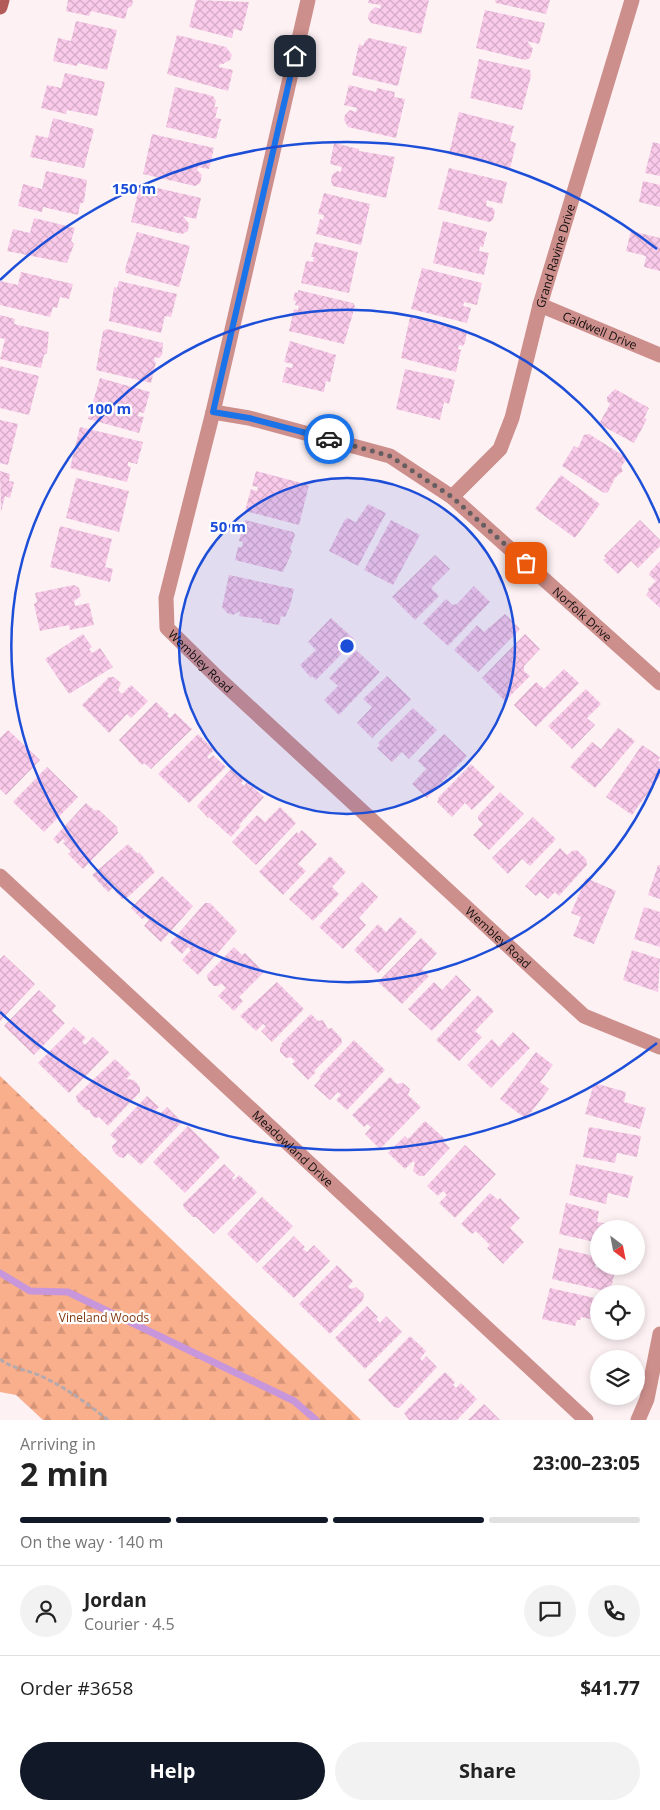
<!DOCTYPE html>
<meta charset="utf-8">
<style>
:root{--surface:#fff;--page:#f2f2f2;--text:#222;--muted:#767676;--line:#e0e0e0;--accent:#111827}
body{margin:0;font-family:"Open Sans",sans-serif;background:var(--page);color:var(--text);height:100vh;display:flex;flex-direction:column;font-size:19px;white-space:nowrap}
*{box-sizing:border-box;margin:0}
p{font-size:16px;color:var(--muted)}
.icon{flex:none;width:28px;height:28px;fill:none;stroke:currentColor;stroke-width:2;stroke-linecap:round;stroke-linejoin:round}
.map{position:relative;height:1420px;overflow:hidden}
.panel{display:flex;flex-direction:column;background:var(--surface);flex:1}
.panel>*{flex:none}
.needle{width:32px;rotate:148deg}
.buttons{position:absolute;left:590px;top:1220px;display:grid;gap:10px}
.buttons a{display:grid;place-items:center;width:55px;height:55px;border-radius:50%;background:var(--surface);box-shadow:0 2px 8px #0003;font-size:25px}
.pin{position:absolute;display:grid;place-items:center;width:42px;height:42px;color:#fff;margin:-21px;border-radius:10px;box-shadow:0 2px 8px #0006}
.courier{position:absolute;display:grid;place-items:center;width:50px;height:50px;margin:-25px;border:4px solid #1a73e8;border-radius:50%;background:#fff;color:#222;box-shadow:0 1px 6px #0007}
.summary em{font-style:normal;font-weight:700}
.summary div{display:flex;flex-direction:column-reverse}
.summary{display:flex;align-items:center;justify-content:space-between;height:85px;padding:0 20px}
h1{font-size:32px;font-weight:700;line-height:38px}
.bar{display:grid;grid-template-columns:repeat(4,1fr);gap:8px 5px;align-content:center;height:60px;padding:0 20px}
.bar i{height:6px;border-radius:4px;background:var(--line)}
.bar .active{background:var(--accent)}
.bar p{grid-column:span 4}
.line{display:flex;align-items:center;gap:12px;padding:0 20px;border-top:1px solid var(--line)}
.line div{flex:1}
.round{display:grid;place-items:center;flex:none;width:52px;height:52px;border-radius:26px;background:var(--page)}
.primary-button{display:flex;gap:10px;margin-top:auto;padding:10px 20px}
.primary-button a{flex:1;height:58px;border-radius:30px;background:var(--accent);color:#fff;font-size:20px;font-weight:700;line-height:58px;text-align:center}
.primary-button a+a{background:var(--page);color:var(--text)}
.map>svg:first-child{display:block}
.forest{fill:url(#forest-firs)}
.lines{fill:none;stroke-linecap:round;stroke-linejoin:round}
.stream{stroke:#c896da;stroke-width:7}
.building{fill:url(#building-cross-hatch)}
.path{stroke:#b4aaad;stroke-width:3;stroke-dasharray:5 2.5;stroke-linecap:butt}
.street{stroke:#cd8f8b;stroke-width:15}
.secondary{stroke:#b35b58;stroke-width:15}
.done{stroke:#655e60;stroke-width:5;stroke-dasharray:0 9}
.route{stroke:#1a73e8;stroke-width:6}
.ring{fill:none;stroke:#1d4ed8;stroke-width:2.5}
.labels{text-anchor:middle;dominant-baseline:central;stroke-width:4.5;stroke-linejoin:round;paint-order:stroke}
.street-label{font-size:12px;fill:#130f10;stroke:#fff}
.park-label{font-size:12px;fill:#823911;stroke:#fff}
.centre{fill:#1d4ed8;stroke:#fff;stroke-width:2.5}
.ring-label{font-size:15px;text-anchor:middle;font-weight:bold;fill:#1d4ed8;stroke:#fff;stroke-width:4.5;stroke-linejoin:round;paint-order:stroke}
</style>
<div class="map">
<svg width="660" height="1420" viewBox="0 0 660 1420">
<defs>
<pattern id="forest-firs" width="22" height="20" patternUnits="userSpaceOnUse" patternTransform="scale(1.25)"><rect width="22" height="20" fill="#f9ae8c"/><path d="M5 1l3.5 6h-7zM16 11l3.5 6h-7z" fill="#d59478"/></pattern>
<pattern id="building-cross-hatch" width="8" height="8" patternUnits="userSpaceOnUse" patternTransform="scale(1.25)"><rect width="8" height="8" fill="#f9cae9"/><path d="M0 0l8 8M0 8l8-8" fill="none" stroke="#d5acc7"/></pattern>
</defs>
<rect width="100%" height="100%" fill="#fdf1f4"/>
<path class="forest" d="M0,1076L361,1420H43L16,1395L0,1392Z"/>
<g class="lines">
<path class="stream" d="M0,1273L30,1291L68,1292L294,1401L316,1420"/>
</g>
<path class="building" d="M68,0H133L132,6L128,8L125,19L91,11L89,16L66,11Z
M196,0L249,2L242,31L234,29L232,38L189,27Z
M369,0H429L421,34L371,23L368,18L369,13L375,7L380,9L381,5L368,3Z
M495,0H550L546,14L496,3Z
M485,10L545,23L539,44L527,41L533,49L530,58L525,60L476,48Z
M76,21L117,30L107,70L78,63L77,66L53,61L58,38L71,41Z
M177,35L226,47L232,55L230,60L223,64H220L219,67L233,70L228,91L167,74Z
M369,38L407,47L398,86L352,75L359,44L363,46L365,41Z
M479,59L530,70L531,76L522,110L470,98Z
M65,73L105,82L97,116L67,110L66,114L41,108L47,85L61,88Z
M349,85L376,92L377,88L395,92L394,97L405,99L396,138L348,127L344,120L345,115L350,110L356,112L357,108L344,105Z
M175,87L213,96L216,101L214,107H218L215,118L221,119L216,139L166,127Z
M459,112L514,126L510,141L516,143L510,169L449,154Z
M53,118L94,129L84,168L30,157L36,135L48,138Z
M152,134L214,148L209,169L198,167L197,170L202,175L200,183L195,186L143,174Z
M653,142L660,144V176L645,173Z
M334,143L359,149V151L395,157L386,198L333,186L331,181L332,175L337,171L341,172L342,167L330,164Z
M449,168L507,182L502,204L487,200L486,206L493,208L495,211L493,220L489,222L438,209Z
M46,171L87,180L84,202L80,204L78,215L43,207L42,212L18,206L23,184L42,189Z
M643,181L660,185V207L639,202Z
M140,184L201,198L196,219L183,216L189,224L188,231L182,234L131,222Z
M324,193L370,204L361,245L316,234L320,219L323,220L324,215L318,214Z
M34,218L75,228L71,241L74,244L67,263L7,251L13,229L30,233Z
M443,221L487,232L483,247L480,246L479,251L489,253L484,275L433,263Z
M631,231L660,238V271L644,267L646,256L626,251Z
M137,232L190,246L179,287L126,273L125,269Z
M315,242L358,252L349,293L301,283L306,261L313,262L314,257H311Z
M422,268L482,283L477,305L464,302L463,306L471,308L467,323L411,309Z
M21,272L73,284L69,299L60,297L57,308L53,307L50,317L0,305V281L18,285Z
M119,281L177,294L171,317L165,316L161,333L109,321L114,287L117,288Z
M298,290L353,303L355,306L344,344L289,331L294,309L298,310L299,306L295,305L296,301L293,300L295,292L298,293Z
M0,315L15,319L14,324L49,332L47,353L44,355L41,368L0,359L5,339L0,338Z
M410,317L467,331L465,343L463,346L459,345L458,349L461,350L456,372L401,358Z
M107,329L163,343L162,355L159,358L155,357L154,361L156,362L151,383L96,370L103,331Z
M290,341L336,355L330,382L326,381L324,392L282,382L286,367L292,368L293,364L284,362Z
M0,366L39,376L29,415L0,408Z
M405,369L455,380L449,404L444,402L440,420L396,409Z
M100,378L150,392L144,413L139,412L138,416L144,417L139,433L88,419Z
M615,389L649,408L644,418L647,419L634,443L599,424L610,404L607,401V397Z
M0,420L18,424L8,465L0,463Z
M80,427L143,442L137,464L128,462V466L131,467L127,482L70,468Z
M589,434L627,458L621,467L623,471L615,478L608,492L604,493L562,466L574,446L578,448L584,435Z
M0,471L10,474L9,481L14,482L10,498L5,496L1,512Z
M256,471L309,485L299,525L245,511L251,489L257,491L258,487L252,486Z
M561,475L600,504L575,538L535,509Z
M76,478L129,491L119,532L66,518Z
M368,504L386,513L358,566L329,551L344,521L347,518L356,522Z
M245,520L293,532L295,535L290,549L292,552L283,572L235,560L238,547H242L243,542L239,541Z
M391,520L420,535L393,585L364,570Z
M640,520L660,540V546L638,568L631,561L618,574L603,560L606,558L604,556Z
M60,526L112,539L105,567L113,569L110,582L50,567Z
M435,555L450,569L431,588L439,596L415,620L392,597Z
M660,561V608L646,595L649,591L648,589L656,581L649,575L650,572Z
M229,575L294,589L290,606L285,617L281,616L279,625L262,622V619L239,616L240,611L233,615L227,613L222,607Z
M74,585L79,588L81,596L74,601L75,606L89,603L94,625L70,630L69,625L40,631L34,604L37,602L35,593Z
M474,586L490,602L448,646L423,623L446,599L453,605L457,604Z
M505,614L520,629L478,672L454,650L477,625L484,632Z
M331,618L355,640L316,680L312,676L311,678L300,665L316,650L308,642Z
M83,634L92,647L89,649L92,653L100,648L113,667L69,694L45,659Z
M525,634L540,649L524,666V671L530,676L505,701L482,678Z
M356,650L380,672L339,715L324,700L338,686L329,678Z
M564,669L579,683L536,727L514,705L536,682L544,689Z
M387,676L411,699L372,738L357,723L372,707L363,699Z
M109,677H114L121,683L118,690L122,694L131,685L148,701L131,718L127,714L109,733L82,705Z
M586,689L601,704L587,718L595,725L572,749L548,726Z
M156,702L169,714L167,716L170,718L175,713L192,729L151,769L144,763L142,765L119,740Z
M413,708L437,730L409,759L402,752L392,762L377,748L380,745L378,743Z
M618,728L635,741L595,788L570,767L592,742L601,749Z
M8,730L40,760L6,795L0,789V738Z
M198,734L214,750L207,757L209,759L213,755L226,767L189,803L158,774Z
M444,734L467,756L427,798L412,784L426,769L418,761Z
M642,745L660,757L658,761L660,762V776L632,815L606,797Z
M471,764L495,787L472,810L465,803L452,817L437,802L439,799L438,798Z
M47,767L78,797L44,832L13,802Z
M232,768L245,779L241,783L244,786L247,782L264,797L239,825L241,826L231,837L209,817L208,818L197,806Z
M500,792L524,814L489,850L473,835L483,824L478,819V816Z
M86,803L94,810H99L117,827L118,833L83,869L68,854L71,851L63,843L65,841L63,839L58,844L53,839Z
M280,807L296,823L256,865L232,842L257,815L265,822Z
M533,817L556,839L530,866L522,859L508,874L492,858Z
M302,830L317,844L298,864L306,871L283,895L259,872L297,832L298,834Z
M128,844L138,854L139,852L155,872L128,897L122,899L115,891V885L108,892L92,875Z
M560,848L567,855L572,851L577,850L586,859L587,865L559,896L555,892L548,899L540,892L536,896L525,886Z
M330,856L346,872L332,887L339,894L313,921L289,899Z
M658,865H660V899L648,895Z
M162,876L193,906L161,942L144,926L149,920L145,917L142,919L131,908Z
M586,878L616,891L594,944L573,936L581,917L571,913Z
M362,882L378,897L359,918L366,925L343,949L319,927Z
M205,903H210L237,931L198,975L182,960L191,950L188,947L182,954L170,943Z
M644,907L660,912V947L634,939Z
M400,917L417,932L378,973L354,950L378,924L386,932Z
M421,938L437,953L422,969L429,976L402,1004L378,982Z
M234,947L242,955L245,953L264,972L239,997L243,1001L234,1011L218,996L226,988L221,983L218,986H214L208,980L207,975Z
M632,950L660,959L658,992L623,980Z
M4,955L35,984L0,1021V959Z
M456,975L471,990L432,1031L408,1009L434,982L442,990Z
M277,982L304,1009L272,1042L261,1031L266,1026L263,1024L256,1031L240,1016Z
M39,990L56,1006L52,1011L65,1023L34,1055L4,1026Z
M478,995L494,1011L475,1031L482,1037L459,1061L436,1040Z
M311,1014L318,1021L323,1020L328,1029L332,1028L341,1038L342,1043L314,1071L316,1072L308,1080L292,1064L295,1061L291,1057L286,1058L280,1052V1048L282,1045L281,1044Z
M74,1027L86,1038L82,1042L85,1045L93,1037L109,1052L69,1093L38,1063Z
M513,1032L530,1048L491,1088L467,1065L492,1039L499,1047Z
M354,1040L385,1070L347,1110L336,1100L341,1095L338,1092L330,1100L314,1086L321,1078L319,1077Z
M536,1052L553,1065L540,1082L549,1089L526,1119L500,1099Z
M115,1059L131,1074L126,1079L134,1080L140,1087V1092L108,1126L99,1117L95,1118L90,1113V1110H86L77,1101L76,1096Z
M390,1077L397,1084L403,1083L410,1089L408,1095L421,1107L380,1149L365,1134L371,1127L367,1124L364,1127L352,1115Z
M594,1083L626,1092L624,1102L646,1108L640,1129L585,1114Z
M147,1096L159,1107L155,1111L159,1115L167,1107L182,1122L141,1165L128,1153L124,1158L119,1157L113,1151L112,1146L117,1141L110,1135Z
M425,1121L445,1139L443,1141L450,1148L424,1176H419L413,1171L415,1163L413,1161L405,1169L388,1153L405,1136L408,1139Z
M188,1126L220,1157L185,1193L153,1162Z
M589,1127L641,1136L637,1157L617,1153L615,1163L583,1157Z
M465,1145L496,1174L455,1218L439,1203L447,1195L443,1191L438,1196L427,1186Z
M224,1164L235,1175L232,1178L234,1180L239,1175L257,1192L214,1234L196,1217H193L184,1208L183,1204Z
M576,1164L633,1176L628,1198L608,1193L606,1204L569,1195Z
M490,1193L498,1200L500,1198L520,1218L510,1228L524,1242L503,1264L487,1248L490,1245L476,1231L472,1234L461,1224Z
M262,1197L293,1226L257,1263L227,1234Z
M566,1203L599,1211L597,1222L618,1226V1229H599V1243L559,1234Z
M294,1236L305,1247L303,1249L307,1252L314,1245L330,1261L294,1298L262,1268Z
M559,1248L598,1257L595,1267L615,1271L610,1292L552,1279Z
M337,1265L353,1281L348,1287L351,1289L356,1287L364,1294L363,1300L330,1334L299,1304Z
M550,1288L599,1299V1321L581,1317L580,1320H577L575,1326L542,1319Z
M367,1306L378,1317L376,1319L380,1323L386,1316L402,1332L365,1369L335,1338Z
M410,1336L426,1351L420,1359L422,1361L426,1356L437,1367L399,1408L394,1407L368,1380Z
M445,1372L455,1382L453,1385L456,1388L461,1383L477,1399L457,1420H409L404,1413Z
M484,1404L500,1420H468Z"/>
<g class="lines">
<path class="path" d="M0,1359C12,1369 29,1370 43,1377C66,1388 88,1404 108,1420"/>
<g class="street">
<path id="s1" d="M308,0L213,412L166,598L167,628L218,678L584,1016L660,1047"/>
<path id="s2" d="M540,305L660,355"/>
<path id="s3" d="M213,412L249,418L390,456L452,497L660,683"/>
<path id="s4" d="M452,497L500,449L512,418L540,305L632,0"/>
<path id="s5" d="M0,876L586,1420"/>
<path d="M638,1420L647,1399L660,1334"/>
</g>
<path class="secondary" d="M0,7L2,0"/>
</g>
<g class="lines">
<path class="done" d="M329,439L390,456L452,497L526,563"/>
<path class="route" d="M295,56L213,412L249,418L329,439"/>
</g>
<circle cx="347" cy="646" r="168" fill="#1d4ed8" fill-opacity=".12"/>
<g class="ring">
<circle cx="347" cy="646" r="168"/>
<path d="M660 769A336 336 0 1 1 660 523"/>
<path d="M657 1043A504 504 0 0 1 0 1012M0 280A504 504 0 0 1 657 249"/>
</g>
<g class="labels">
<g class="street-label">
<text stroke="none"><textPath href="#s4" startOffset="269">Grand Ravine Drive</textPath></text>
<text stroke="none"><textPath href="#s2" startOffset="65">Caldwell Drive</textPath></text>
<text stroke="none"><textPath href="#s3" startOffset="432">Norfolk Drive</textPath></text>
<text stroke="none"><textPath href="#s1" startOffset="692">Wembley Road</textPath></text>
<text stroke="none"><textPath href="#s1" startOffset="1098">Wembley Road</textPath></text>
<text stroke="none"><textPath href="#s5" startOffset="400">Meadowland Drive</textPath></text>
</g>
<g class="park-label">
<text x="104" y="1317">Vineland Woods</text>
</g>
</g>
<circle cx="347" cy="646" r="8" class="centre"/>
<g class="ring-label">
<text x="134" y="194">150 m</text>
<text x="109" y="414">100 m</text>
<text x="228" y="532">50 m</text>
</g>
</svg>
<div class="buttons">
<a><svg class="needle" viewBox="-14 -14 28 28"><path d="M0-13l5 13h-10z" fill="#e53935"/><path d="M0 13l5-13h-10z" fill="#767676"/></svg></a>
<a><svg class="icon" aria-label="locate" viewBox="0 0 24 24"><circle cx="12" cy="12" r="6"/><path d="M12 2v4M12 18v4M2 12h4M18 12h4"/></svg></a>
<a><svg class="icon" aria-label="layers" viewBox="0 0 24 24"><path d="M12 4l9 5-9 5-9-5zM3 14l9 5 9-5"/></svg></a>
</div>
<div class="pin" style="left:526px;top:563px;background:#ea580c"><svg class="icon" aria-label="bag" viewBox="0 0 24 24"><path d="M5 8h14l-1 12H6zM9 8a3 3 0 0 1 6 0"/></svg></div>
<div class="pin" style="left:295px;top:56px;background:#1f2937"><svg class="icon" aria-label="home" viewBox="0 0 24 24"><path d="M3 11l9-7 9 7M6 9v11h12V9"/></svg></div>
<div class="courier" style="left:329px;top:439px"><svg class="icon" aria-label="car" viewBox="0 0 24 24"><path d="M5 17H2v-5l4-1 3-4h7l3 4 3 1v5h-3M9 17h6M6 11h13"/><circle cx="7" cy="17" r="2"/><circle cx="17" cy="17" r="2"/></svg></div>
</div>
<section class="panel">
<div class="summary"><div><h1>2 min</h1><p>Arriving in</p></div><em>23:00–23:05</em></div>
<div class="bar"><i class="active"></i><i class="active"></i><i class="active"></i><i></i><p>On the way · 140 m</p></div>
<div class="line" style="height:90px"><a class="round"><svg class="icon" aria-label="person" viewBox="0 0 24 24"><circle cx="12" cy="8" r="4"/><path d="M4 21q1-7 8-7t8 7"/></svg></a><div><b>Jordan</b><p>Courier · 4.5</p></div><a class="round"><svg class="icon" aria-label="chat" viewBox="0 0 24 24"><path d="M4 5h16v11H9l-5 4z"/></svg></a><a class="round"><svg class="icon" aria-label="phone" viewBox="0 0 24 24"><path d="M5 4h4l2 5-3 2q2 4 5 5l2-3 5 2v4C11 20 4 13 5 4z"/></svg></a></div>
<div class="line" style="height:65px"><div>Order #3658</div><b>$41.77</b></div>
<div class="primary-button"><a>Help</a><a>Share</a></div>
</section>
